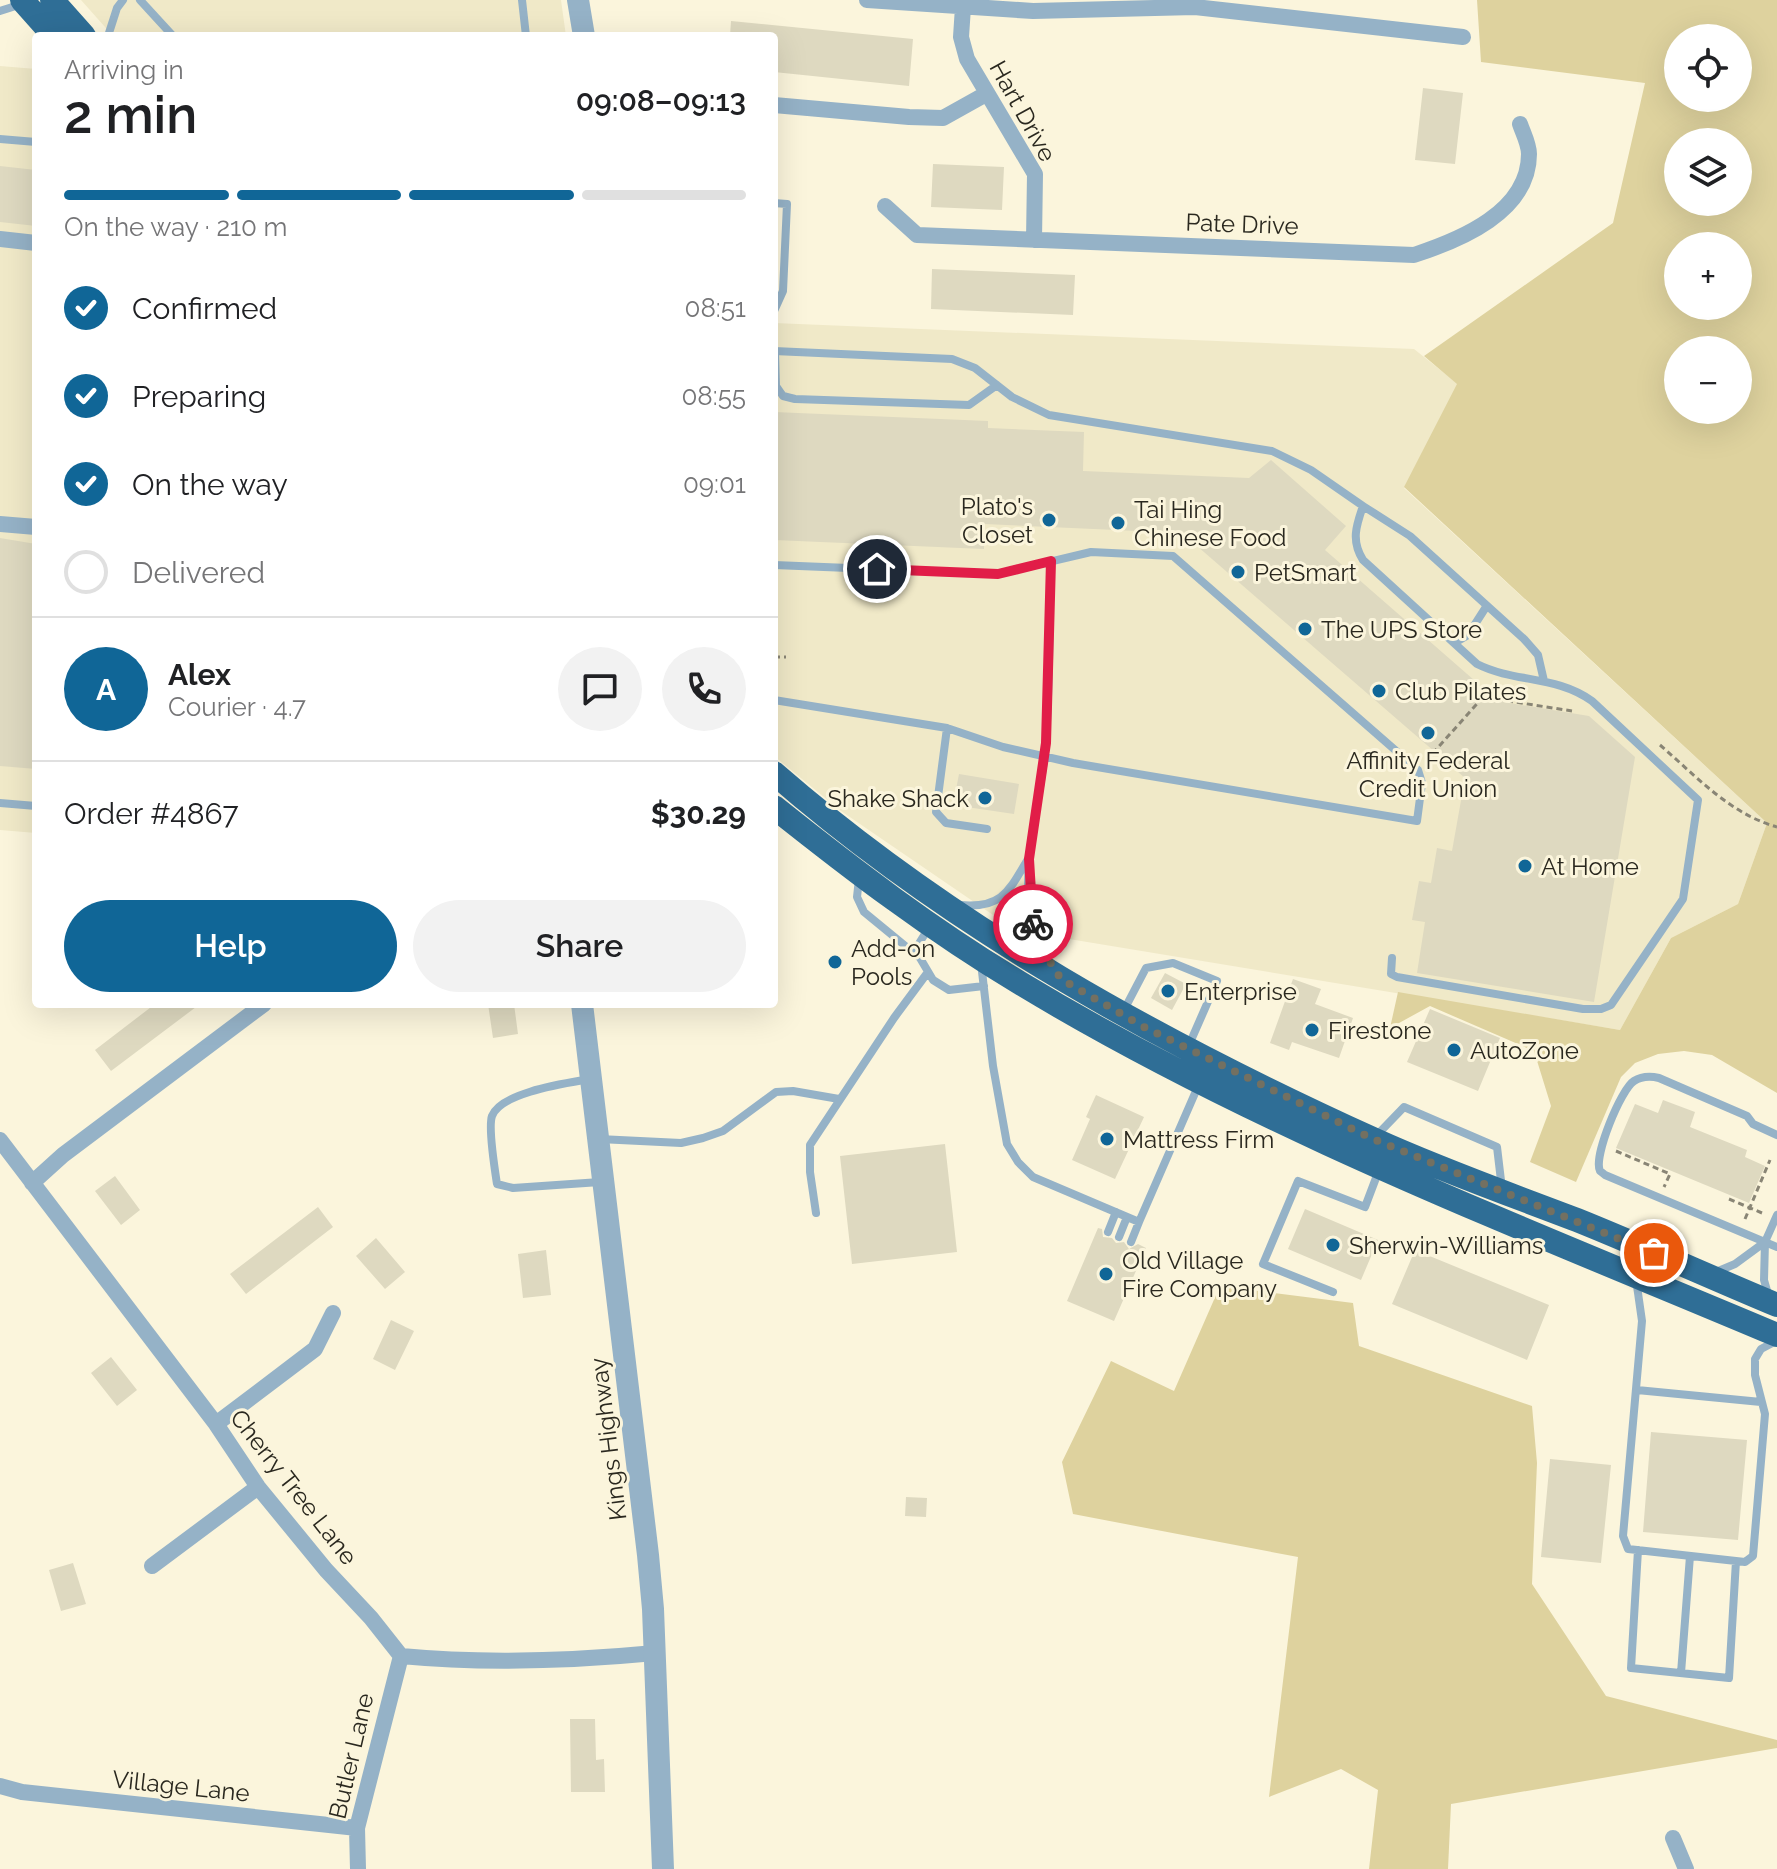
<!DOCTYPE html>
<meta charset="utf-8">
<style>
:root{--surface:#fff;--page:#f2f2f2;--text:#202124;--muted:#757577;--line:#e0e0e0;--accent:#106697}
body{margin:0;font-family:Raleway,sans-serif;background:var(--page);color:var(--text);height:100vh;display:flex;flex-direction:column;font-size:30px;white-space:nowrap}
*{box-sizing:border-box;margin:0}
p{font-size:26px;color:var(--muted)}
.icon{flex:none;width:44px;height:44px;fill:none;stroke:currentColor;stroke-width:2;stroke-linecap:round;stroke-linejoin:round}
.map{position:relative;flex:1;overflow:hidden}
.sheet{position:absolute;left:32px;top:32px;width:746px;height:976px;display:flex;flex-direction:column;background:var(--surface);border-radius:8px;box-shadow:0 8px 32px #0002}
.sheet>*{flex:none}
.fabs{position:absolute;left:1664px;top:24px;display:grid;gap:16px}
.fabs a{display:grid;place-items:center;width:88px;height:88px;border-radius:50%;background:var(--surface);box-shadow:0 8px 32px #0002;font-size:40px}
.pin{position:absolute;display:grid;place-items:center;width:68px;height:68px;color:#fff;margin:-34px;border:4px solid #fff;border-radius:50%;box-shadow:0 2px 8px #0007}
.courier{position:absolute;display:grid;place-items:center;width:80px;height:80px;margin:-40px;border:6px solid #e11d48;border-radius:50%;background:#fff;color:#222;box-shadow:0 2px 10px #0007}
.overview em{font-style:normal;font-weight:600}
.overview div{display:flex;flex-direction:column-reverse}
.overview{display:flex;align-items:center;justify-content:space-between;height:136px;padding:0 32px}
h1{font-size:52px;font-weight:600;line-height:60px}
.bar{display:grid;grid-template-columns:repeat(4,1fr);gap:12px 8px;align-content:center;height:96px;padding:0 32px}
.bar i{height:10px;border-radius:6px;background:var(--line)}
.bar .on{background:var(--accent)}
.bar p{grid-column:span 4}
.line{display:flex;align-items:center;gap:20px;padding:0 32px;border-top:2px solid var(--line)}
.line div{flex:1}
.round{display:grid;place-items:center;flex:none;width:84px;height:84px;border-radius:42px;background:var(--page)}
ol{padding:0 32px;list-style:none}
li{display:flex;align-items:center;gap:24px;height:88px}
li p{margin-inline-start:auto}
li .icon{padding:8px;border-radius:50%;background:var(--accent);color:#fff;stroke-width:4}
li:last-child{color:var(--muted)}
li i{width:44px;height:44px;border:4px solid var(--line);border-radius:50%}
.button{display:flex;gap:16px;margin-top:auto;padding:16px 32px}
.button a{flex:1;height:92px;border-radius:48px;background:var(--accent);color:#fff;font-size:32px;font-weight:600;line-height:92px;text-align:center}
.button a+a{background:var(--page);color:var(--text)}
.map>svg:first-child{display:block}
.built{fill:#f0e9c8}
.green{fill:#ded29e;fill-rule:evenodd}
.building{fill:#ded9c0}
.lines{fill:none;stroke-linecap:round;stroke-linejoin:round}
.path{stroke:#898575;stroke-width:3;stroke-dasharray:6 4;stroke-linecap:butt}
.service{stroke:#95b2c7;stroke-width:8}
.minor{stroke:#95b2c7;stroke-width:16}
.tertiary{stroke:#95b2c7;stroke-width:22}
.trunk{stroke:#2f6e96;stroke-width:24}
.done{stroke:#737061;stroke-width:8;stroke-dasharray:0 14.4}
.route{stroke:#e11d48;stroke-width:10}
.poi-dot{fill:#106697;stroke:#fbf5dc;stroke-width:3}
.labels{text-anchor:middle;dominant-baseline:central;stroke-width:6;stroke-linejoin:round;paint-order:stroke}
.street-label{font-size:24px;fill:#2a281f;stroke:#fbf5dc}
.poi-label{font-size:24px;fill:#2a281f;stroke:#fbf5dc;text-anchor:start}
</style>
<div class="map">
<svg width="1777" height="1869" viewBox="0 0 1777 1869">
<rect width="100%" height="100%" fill="#fbf5dc"/>
<path class="built" d="M81,0H561L566,36H113Z
M0,66L36,69V833L0,830Z
M774,323L1414,349L1458,384L1404,488L1767,823L1738,904L1671,938L1620,1030L1015,930L841,811L774,756Z"/>
<path class="green" d="M1477,0H1777V1093L1712,1055L1684,1051L1658,1054L1635,1063L1621,1077L1576,1182L1530,1162L1551,1106L1534,1051L1430,1006L1390,1028L1398,992L1620,1030L1671,938L1738,904L1767,823L1404,487L1457,384L1424,356L1613,223L1645,83L1481,62ZM1678,38H1738V98H1678ZM1678,142H1738V202H1678ZM1678,246H1738V306H1678ZM1678,350H1738V410H1678Z
M1220,1286L1353,1303L1359,1346L1532,1406L1537,1463L1532,1584L1606,1696L1777,1740V1748L1451,1804L1448,1869H1369L1378,1790L1341,1769L1269,1797L1298,1557L1073,1514L1062,1462L1111,1361L1174,1391Z"/>
<path class="building" d="M731,21L913,39L909,86L774,72V36H730Z
M1423,88L1463,93L1455,164L1415,160Z
M933,164L1004,167L1002,210L931,207Z
M0,166L36,170V226L0,222Z
M932,269L1075,275L1073,315L931,309Z
M774,412L988,421V428L1084,432L1083,471L1249,478L1271,460L1346,526L1325,550L1482,687L1473,697L1589,716L1635,757L1594,1002L1417,973L1425,922L1412,920L1419,881L1431,883L1437,848L1452,851L1465,778L1182,533L984,524V549L774,540Z
M0,538L36,544V769L0,766Z
M959,774L1019,784L1014,814L953,805Z
M1165,973L1186,984L1172,1010L1151,998Z
M1293,979L1321,989L1315,1004L1353,1018L1339,1058L1292,1042L1289,1050L1270,1043Z
M155,1004H200L111,1071L95,1050Z
M488,1004H514L518,1034L493,1038Z
M1430,1009L1500,1038L1478,1091L1407,1062Z
M1096,1095L1144,1117L1115,1179L1072,1160L1090,1119L1086,1117Z
M1663,1100L1695,1112L1690,1127L1747,1150L1745,1157L1765,1166L1749,1203L1616,1148L1635,1104L1658,1113Z
M945,1144L957,1252L852,1264L840,1156Z
M115,1176L140,1210L121,1225L95,1191Z
M318,1207L333,1227L246,1294L230,1274Z
M1305,1209L1378,1240L1361,1280L1288,1249Z
M1098,1228L1102,1229L1103,1237L1112,1238L1116,1243L1124,1242L1129,1249L1138,1244L1146,1248L1114,1321L1067,1301Z
M376,1238L405,1272L385,1289L356,1256Z
M546,1250L551,1295L523,1298L518,1254Z
M1415,1250L1549,1305L1527,1360L1392,1304Z
M391,1320L414,1331L395,1370L373,1359Z
M111,1357L137,1390L117,1406L91,1373Z
M1651,1432L1747,1440L1738,1540L1643,1532Z
M1550,1459L1611,1465L1601,1563L1541,1557Z
M906,1497L927,1498L926,1517L905,1516Z
M73,1563L86,1604L61,1611L49,1570Z
M570,1719H595L596,1760L604,1759L605,1792H571Z"/>
<g class="lines">
<path class="path" d="M774,657H786
M1660,745C1696,776 1730,814 1777,827
M1426,761L1483,697L1572,711
M1616,1151L1670,1174L1664,1187
M1729,1199L1762,1213
M1745,1219L1770,1160"/>
<path class="service" d="M140,0L173,36
M522,0L526,36
M0,11L22,4
M108,36L117,8L123,0
M0,139L36,142
M774,203L787,204L783,291L774,311
M774,351L952,359L975,368L1012,397L1049,415L1272,451L1311,470L1363,506
M775,351L776,386L783,396L795,399L969,405L997,385
M774,565L998,574L1091,552L1173,556L1418,770L1422,783L1417,821L1073,763L1003,747L947,728L774,700
M1456,642L1468,635L1486,607
M947,728L936,812L946,823L987,829
M0,803L36,806
M859,879L857,897L864,912L920,958L933,980L949,990L984,986
M960,905C1002,909 1009,891 1028,859
M913,953L928,929
M1392,958L1391,974L1397,977L1583,1009H1601L1611,1005L1683,899L1698,800L1592,701C1556,675 1515,683 1477,664L1363,560C1351,541 1356,526 1363,506L1410,536L1524,639L1538,655L1544,681
M1049,962C1006,896 1042,811 1046,739C1050,680 1049,621 1051,561
M981,963L993,1066L1007,1144L1018,1162L1033,1177L1139,1222L1199,1084
M1123,1012L1146,968L1173,963L1217,981L1189,1045
M590,1079C568,1083 501,1092 492,1116C488,1127 495,1171 497,1184L513,1188L600,1182
M1377,1135L1404,1107L1497,1147L1502,1189
M1777,1135L1753,1124L1747,1116L1659,1078C1650,1076 1642,1076 1634,1081C1621,1089 1593,1157 1600,1171C1601,1172 1603,1173 1605,1175L1777,1247
M599,1139L681,1143L703,1138L723,1131L776,1092L793,1091L839,1099
M816,1213L810,1172V1145L894,1018L928,972
M1108,1232L1116,1212
M1119,1237L1127,1217
M1131,1242L1139,1222
M1765,1242L1777,1215
M1716,1272L1735,1264L1765,1242L1764,1280L1768,1294
M1636,1279L1642,1321L1623,1536L1628,1549L1745,1562L1753,1556L1765,1414L1755,1375V1359L1761,1349L1776,1341
M1333,1292L1263,1264L1298,1181L1365,1207L1379,1170
M1637,1390L1761,1402
M1638,1550L1631,1668L1729,1678L1736,1561
M1681,1673L1690,1556"/>
<path class="minor" d="M867,0L1033,11L1195,7L1463,37
M963,7L961,37L967,59L1035,174L1034,240
M774,105L909,117L943,118L986,94
M885,206L917,235L1414,255C1460,240 1529,212 1529,154C1529,144 1523,133 1520,124
M0,239L36,243
M0,524L36,527
M0,1140L216,1424L258,1487L326,1570L371,1618L401,1656C485,1664 571,1661 655,1653
M32,1183L63,1155L264,1004
M216,1424L315,1349L333,1313
M152,1566L258,1487
M0,1786L22,1792L357,1828
M1673,1838L1686,1869
M358,1869L357,1828L401,1656"/>
<path class="tertiary" d="M578,0L584,36
M582,1004L648,1555L653,1609L663,1869"/>
<path class="trunk" d="M22,0L54,36
M52,0L84,36
M774,773C952,928 1161,1043 1375,1140C1441,1170 1509,1194 1577,1220C1644,1247 1710,1277 1777,1305
M774,807C853,870 933,931 1020,983C1258,1127 1521,1227 1777,1335"/>
</g>
<g class="lines">
<path class="done" d="M1033,924L1043,951L1061,979L1144,1027L1373,1139L1654,1253"/>
<path class="route" d="M877,569L998,574L1051,561L1046,743L1029,859L1033,924"/>
</g>
<g class="poi-dot">
<circle cx="1049" cy="520" r="8"/>
<circle cx="1118" cy="523" r="8"/>
<circle cx="1238" cy="572" r="8"/>
<circle cx="1305" cy="629" r="8"/>
<circle cx="1379" cy="691" r="8"/>
<circle cx="1428" cy="733" r="8"/>
<circle cx="985" cy="798" r="8"/>
<circle cx="1525" cy="866" r="8"/>
<circle cx="835" cy="962" r="8"/>
<circle cx="1168" cy="991" r="8"/>
<circle cx="1312" cy="1030" r="8"/>
<circle cx="1454" cy="1050" r="8"/>
<circle cx="1107" cy="1139" r="8"/>
<circle cx="1333" cy="1245" r="8"/>
<circle cx="1106" cy="1274" r="8"/>
</g>
<g class="labels">
<g class="street-label">
<text transform="translate(1023 111) rotate(61)">Hart Drive</text>
<text transform="translate(1242 224) rotate(2)">Pate Drive</text>
<text transform="translate(608 1439) rotate(-97)">Kings Highway</text>
<text transform="translate(294 1487) rotate(52)">Cherry Tree Lane</text>
<text transform="translate(351 1756) rotate(-77)">Butler Lane</text>
<text transform="translate(181 1786) rotate(6)">Village Lane</text>
</g>
<g class="poi-label">
<text x="1033" y="506" text-anchor="end">Plato's<tspan x="1033" dy="28">Closet</tspan></text>
<text x="1134" y="509">Tai Hing<tspan x="1134" dy="28">Chinese Food</tspan></text>
<text x="1254" y="572">PetSmart</text>
<text x="1321" y="629">The UPS Store</text>
<text x="1395" y="691">Club Pilates</text>
<text x="1428" y="760" text-anchor="middle">Affinity Federal<tspan x="1428" dy="28">Credit Union</tspan></text>
<text x="969" y="798" text-anchor="end">Shake Shack</text>
<text x="1541" y="866">At Home</text>
<text x="851" y="948">Add-on<tspan x="851" dy="28">Pools</tspan></text>
<text x="1184" y="991">Enterprise</text>
<text x="1328" y="1030">Firestone</text>
<text x="1470" y="1050">AutoZone</text>
<text x="1123" y="1139">Mattress Firm</text>
<text x="1349" y="1245">Sherwin-Williams</text>
<text x="1122" y="1260">Old Village<tspan x="1122" dy="28">Fire Company</tspan></text>
</g>
</g>
</svg>
<div class="fabs">
<a><svg class="icon" aria-label="locate" viewBox="0 0 24 24"><circle cx="12" cy="12" r="6"/><path d="M12 2v4M12 18v4M2 12h4M18 12h4"/></svg></a>
<a><svg class="icon" aria-label="layers" viewBox="0 0 24 24"><path d="M12 4l9 5-9 5-9-5zM3 14l9 5 9-5"/></svg></a>
<a>+</a>
<a>−</a>
</div>
<div class="pin" style="left:1654px;top:1253px;background:#ea580c"><svg class="icon" aria-label="bag" viewBox="0 0 24 24"><path d="M5 8h14l-1 12H6zM9 8a3 3 0 0 1 6 0"/></svg></div>
<div class="pin" style="left:877px;top:569px;background:#1f2937"><svg class="icon" aria-label="home" viewBox="0 0 24 24"><path d="M3 11l9-7 9 7M6 9v11h12V9"/></svg></div>
<div class="courier" style="left:1033px;top:924px"><svg class="icon" aria-label="bike" viewBox="0 0 24 24"><circle cx="6" cy="16" r="4"/><circle cx="18" cy="16" r="4"/><path d="M6 16l4-8h5l3 8M10 8l3 8H6M13 5h3"/></svg></div>
<section class="sheet">
<div class="overview"><div><h1>2 min</h1><p>Arriving in</p></div><em>09:08–09:13</em></div>
<div class="bar"><i class="on"></i><i class="on"></i><i class="on"></i><i></i><p>On the way · 210 m</p></div>
<ol>
<li><svg class="icon" aria-label="check" viewBox="0 0 24 24"><path d="M5 12l5 5 9-10"/></svg>Confirmed<p>08:51</p></li>
<li><svg class="icon" aria-label="check" viewBox="0 0 24 24"><path d="M5 12l5 5 9-10"/></svg>Preparing<p>08:55</p></li>
<li><svg class="icon" aria-label="check" viewBox="0 0 24 24"><path d="M5 12l5 5 9-10"/></svg>On the way<p>09:01</p></li>
<li><i></i>Delivered</li>
</ol>
<div class="line" style="height:144px"><b class="round" style="background:var(--accent);color:#fff">A</b><div><b>Alex</b><p>Courier · 4.7</p></div><a class="round"><svg class="icon" aria-label="chat" viewBox="0 0 24 24"><path d="M4 5h16v11H9l-5 4z"/></svg></a><a class="round"><svg class="icon" aria-label="phone" viewBox="0 0 24 24"><path d="M5 4h4l2 5-3 2q2 4 5 5l2-3 5 2v4C11 20 4 13 5 4z"/></svg></a></div>
<div class="line" style="height:104px"><div>Order #4867</div><b>$30.29</b></div>
<div class="button"><a>Help</a><a>Share</a></div>
</section>
</div>
